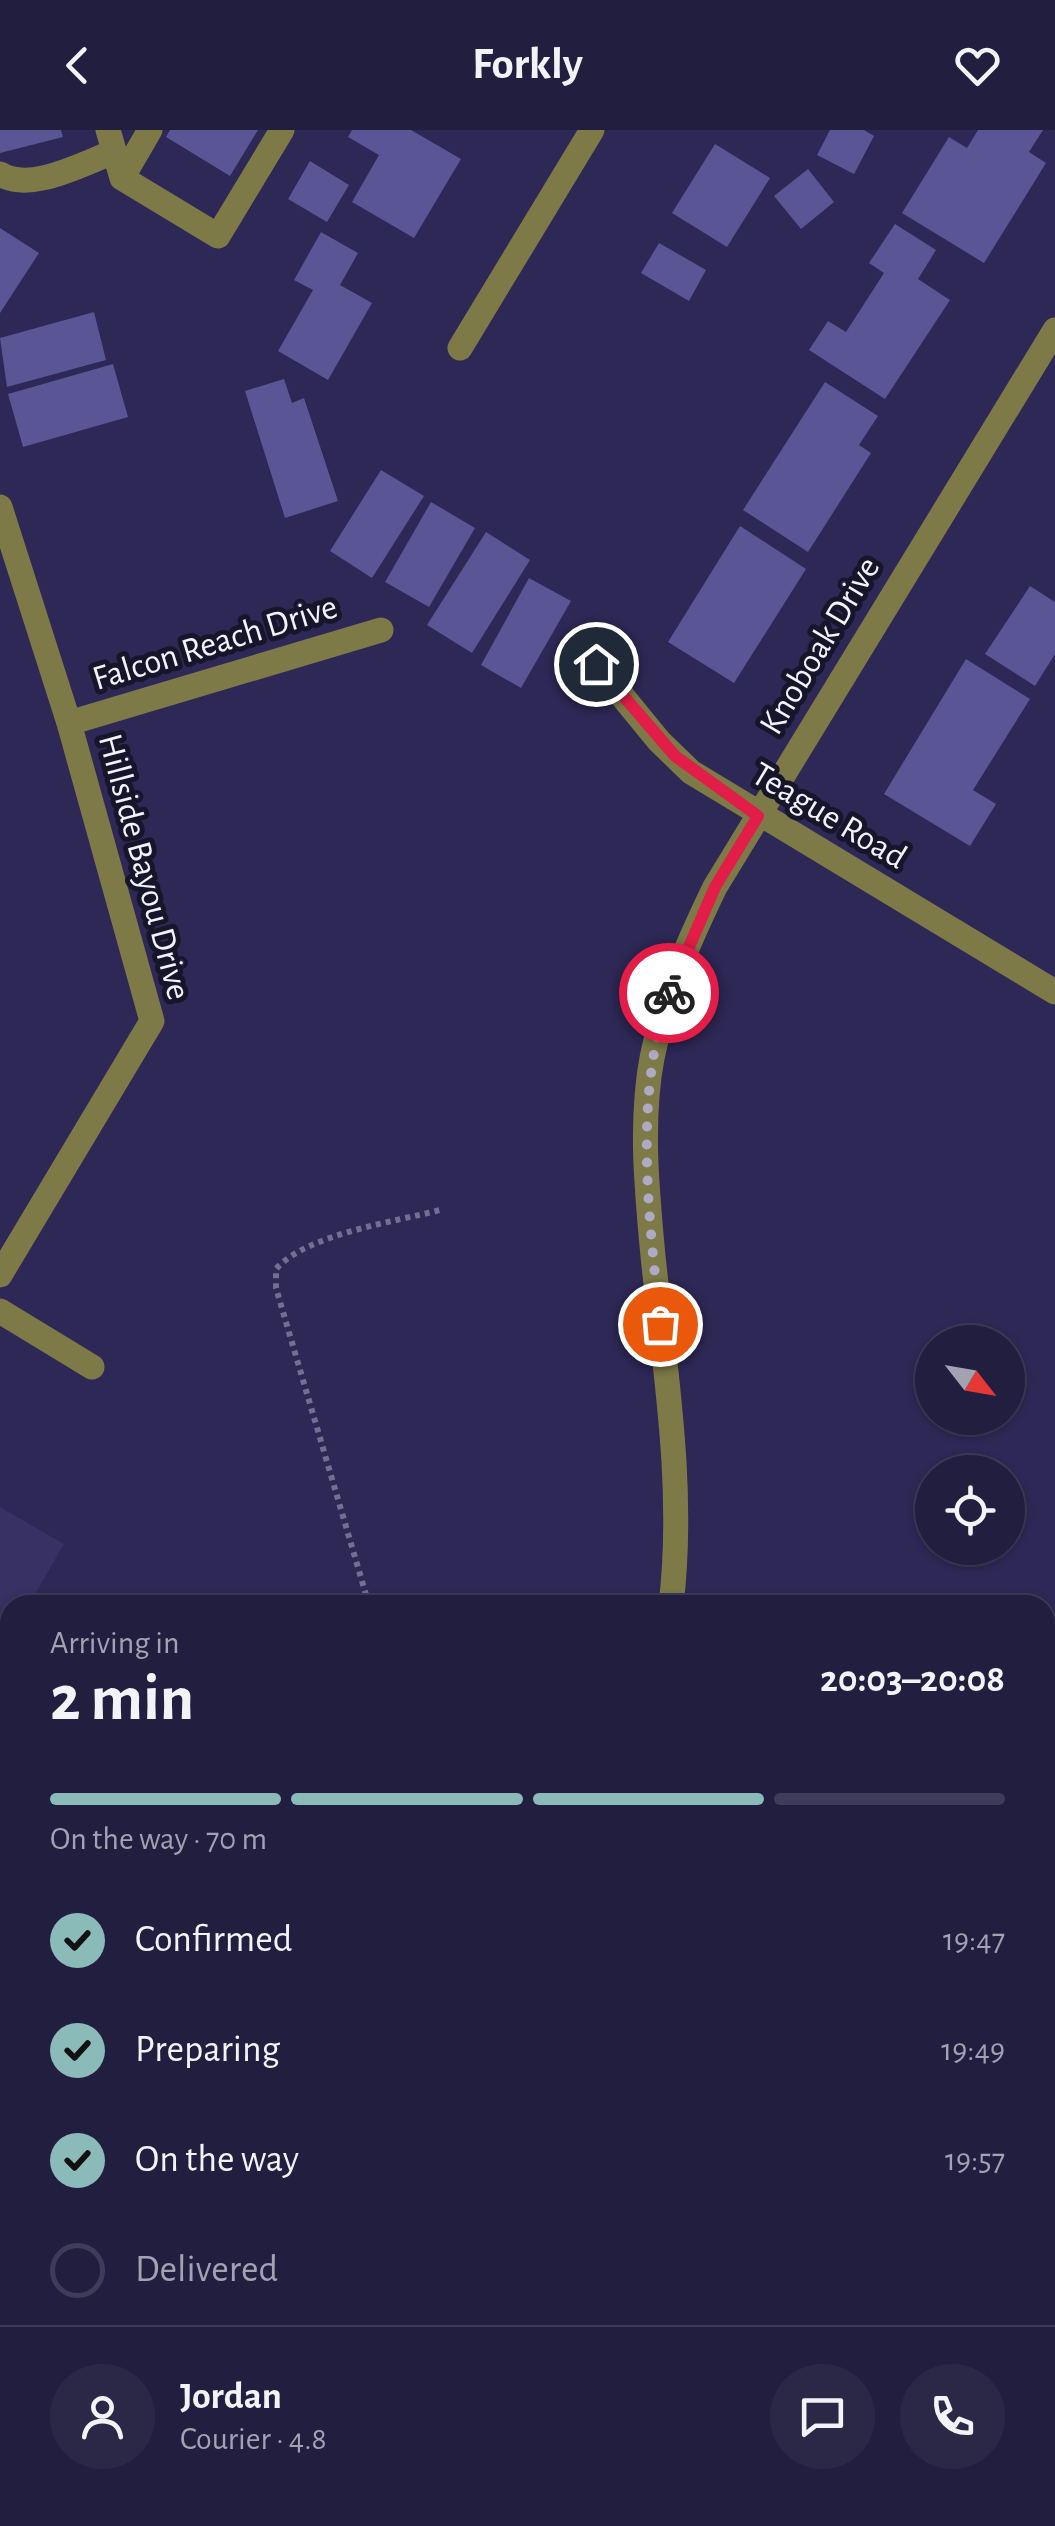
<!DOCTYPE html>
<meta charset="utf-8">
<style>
:root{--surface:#221e40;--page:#2a2747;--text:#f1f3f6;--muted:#a2a2b1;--line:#3f3c59;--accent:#8bbbb9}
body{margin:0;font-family:"Alegreya Sans",sans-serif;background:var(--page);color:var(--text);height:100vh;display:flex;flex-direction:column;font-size:38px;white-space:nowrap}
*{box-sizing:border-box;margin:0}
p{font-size:32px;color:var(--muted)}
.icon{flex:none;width:55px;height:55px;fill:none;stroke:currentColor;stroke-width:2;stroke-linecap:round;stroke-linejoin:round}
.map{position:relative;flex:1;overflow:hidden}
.details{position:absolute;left:0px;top:1465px;width:1055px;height:932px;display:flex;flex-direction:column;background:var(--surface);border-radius:30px 30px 0 0;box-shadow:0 2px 8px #0004,0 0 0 2px var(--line)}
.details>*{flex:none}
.needle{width:65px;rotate:121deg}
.controls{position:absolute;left:915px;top:1195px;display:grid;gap:20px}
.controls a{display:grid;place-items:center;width:110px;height:110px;border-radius:50%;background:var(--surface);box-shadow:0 2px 8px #0004,0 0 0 2px var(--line);font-size:50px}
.pin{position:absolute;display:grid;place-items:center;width:85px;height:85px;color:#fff;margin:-42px;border:5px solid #fff;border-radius:50%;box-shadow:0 2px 10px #0007}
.courier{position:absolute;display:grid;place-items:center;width:100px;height:100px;margin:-50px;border:8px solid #e11d48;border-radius:50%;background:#fff;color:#222;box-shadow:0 2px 12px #0007}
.summary em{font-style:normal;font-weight:700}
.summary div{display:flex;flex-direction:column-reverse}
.summary{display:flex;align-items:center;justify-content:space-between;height:170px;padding:0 50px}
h1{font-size:65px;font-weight:700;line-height:75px}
.bar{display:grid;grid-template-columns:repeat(4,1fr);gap:15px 10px;align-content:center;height:120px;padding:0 50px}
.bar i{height:12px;border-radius:8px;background:var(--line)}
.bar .on{background:var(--accent)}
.bar p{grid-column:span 4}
.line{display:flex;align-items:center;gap:25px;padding:0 50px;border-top:2px solid var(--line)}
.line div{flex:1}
.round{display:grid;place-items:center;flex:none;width:105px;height:105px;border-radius:52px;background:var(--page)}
ol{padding:0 50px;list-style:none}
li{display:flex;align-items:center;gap:30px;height:110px}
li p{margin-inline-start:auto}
li .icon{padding:10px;border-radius:50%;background:var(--accent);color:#111;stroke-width:4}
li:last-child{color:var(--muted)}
li i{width:55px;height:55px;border:5px solid var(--line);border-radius:50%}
header{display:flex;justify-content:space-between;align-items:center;height:130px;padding:0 50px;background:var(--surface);font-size:45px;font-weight:700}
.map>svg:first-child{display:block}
.built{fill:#373164}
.building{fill:#5a5594}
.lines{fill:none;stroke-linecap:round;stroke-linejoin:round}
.path{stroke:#726f90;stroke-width:6;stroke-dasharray:5 5;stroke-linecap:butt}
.minor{stroke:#7d7a47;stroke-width:25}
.done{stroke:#adabc3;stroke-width:10;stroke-dasharray:0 18}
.route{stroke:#e11d48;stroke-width:12}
.labels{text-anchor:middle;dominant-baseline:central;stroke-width:10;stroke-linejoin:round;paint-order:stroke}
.street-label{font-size:35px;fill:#f2f2fe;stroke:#161529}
</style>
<header><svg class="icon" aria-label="back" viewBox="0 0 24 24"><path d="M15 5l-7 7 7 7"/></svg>Forkly<svg class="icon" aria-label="heart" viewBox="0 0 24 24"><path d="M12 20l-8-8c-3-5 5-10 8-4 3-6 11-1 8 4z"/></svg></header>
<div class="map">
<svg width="1055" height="2396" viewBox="0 0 1055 2396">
<rect width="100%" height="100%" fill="#2d2855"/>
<path class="built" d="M0,1377L64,1414L29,1475H10V1507L0,1524Z"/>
<path class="building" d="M0,0H61L63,7L0,23Z
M170,0H258L230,46L166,7Z
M352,0H411L461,29L414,108L352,72L379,25L348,7Z
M830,0H864L874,6L854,44L817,25Z
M978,0H1043L1029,22L1046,33L984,133L902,83L949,7L967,18Z
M715,14L770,48L727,117L672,83Z
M310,31L349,55L327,92L288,69Z
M808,39L834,72L801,99L774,66Z
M895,94L936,120L918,149L950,170L885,269L809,220L828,191L846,202L884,143L869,133Z
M0,98L39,123L0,183Z
M321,102L358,123L340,155L372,173L328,250L278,221L313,160L294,150Z
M659,113L706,140L689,171L641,143Z
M94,182L106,230L7,257L0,208Z
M113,234L128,287L23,317L8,264Z
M284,249L292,273L304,268L338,371L285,388L245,261Z
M825,252L878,286L859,315L871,323L808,422L743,380Z
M381,340L424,366L372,448L330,421Z
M431,372L475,398L429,477L385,452Z
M740,396L806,439L734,553L668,512Z
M486,402L530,430L472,523L427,495Z
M529,448L571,471L521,558L481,535Z
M1030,456L1055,472V524L1035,556L985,524Z
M966,529L1030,569L973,660L996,674L970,716L884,664Z"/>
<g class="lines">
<path class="path" d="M369,1475L276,1158V1139C307,1104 394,1092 440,1080"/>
<path class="minor" d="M108,0L122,48L218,106L282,0
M0,44C31,63 83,33 114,22
M122,48L150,0
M460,218L592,0
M0,377L69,593L152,891L0,1145
M596,534L659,611L691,642L1055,862
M69,593L381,500
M0,1181L92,1237
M671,1475C685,1359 665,1241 653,1126C647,1062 640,992 652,928C664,867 688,813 715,757L1055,200
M1055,1981L1049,2067L1055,2103
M0,2269L10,2274
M314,2388L364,2396"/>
</g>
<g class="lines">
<path class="done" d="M660,1194C649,1084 633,970 669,863"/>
<path class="route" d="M596,534L675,626L758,686L715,757L669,863"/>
</g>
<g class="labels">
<g class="street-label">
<text transform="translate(215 513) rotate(-17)">Falcon Reach Drive</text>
<text transform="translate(820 516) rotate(-59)">Knoboak Drive</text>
<text transform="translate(829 686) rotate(31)">Teague Road</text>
<text transform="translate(144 737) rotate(75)">Hillside Bayou Drive</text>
</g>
</g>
</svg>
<div class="controls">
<a><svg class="needle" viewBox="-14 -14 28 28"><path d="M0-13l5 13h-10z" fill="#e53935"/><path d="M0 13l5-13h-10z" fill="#a2a2b1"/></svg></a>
<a><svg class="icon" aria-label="locate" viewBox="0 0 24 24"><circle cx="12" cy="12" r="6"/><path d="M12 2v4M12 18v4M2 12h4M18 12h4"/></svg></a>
</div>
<div class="pin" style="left:660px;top:1194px;background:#ea580c"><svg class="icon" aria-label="bag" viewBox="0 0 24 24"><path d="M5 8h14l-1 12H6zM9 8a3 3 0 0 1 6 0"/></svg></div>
<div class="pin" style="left:596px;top:534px;background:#1f2937"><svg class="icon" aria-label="home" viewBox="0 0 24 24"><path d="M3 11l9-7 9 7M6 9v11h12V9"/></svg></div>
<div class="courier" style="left:669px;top:863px"><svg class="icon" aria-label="bike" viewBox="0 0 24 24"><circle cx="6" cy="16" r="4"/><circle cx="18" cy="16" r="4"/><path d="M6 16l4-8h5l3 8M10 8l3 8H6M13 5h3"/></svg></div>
<section class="details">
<div class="summary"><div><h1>2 min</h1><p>Arriving in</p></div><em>20:03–20:08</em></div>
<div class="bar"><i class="on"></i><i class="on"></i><i class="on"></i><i></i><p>On the way · 70 m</p></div>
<ol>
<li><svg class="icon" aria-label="check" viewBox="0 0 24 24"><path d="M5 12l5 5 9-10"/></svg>Confirmed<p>19:47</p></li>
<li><svg class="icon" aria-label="check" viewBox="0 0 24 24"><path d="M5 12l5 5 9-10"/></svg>Preparing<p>19:49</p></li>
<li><svg class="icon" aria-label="check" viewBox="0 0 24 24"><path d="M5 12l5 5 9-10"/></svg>On the way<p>19:57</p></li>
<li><i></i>Delivered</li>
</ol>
<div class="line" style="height:180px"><a class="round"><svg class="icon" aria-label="person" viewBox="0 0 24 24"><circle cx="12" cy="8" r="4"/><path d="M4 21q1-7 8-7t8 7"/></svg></a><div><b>Jordan</b><p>Courier · 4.8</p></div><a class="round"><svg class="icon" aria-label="chat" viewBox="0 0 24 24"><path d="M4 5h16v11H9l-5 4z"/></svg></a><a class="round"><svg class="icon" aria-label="phone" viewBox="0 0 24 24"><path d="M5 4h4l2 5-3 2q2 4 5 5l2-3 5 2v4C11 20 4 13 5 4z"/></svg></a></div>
</section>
</div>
